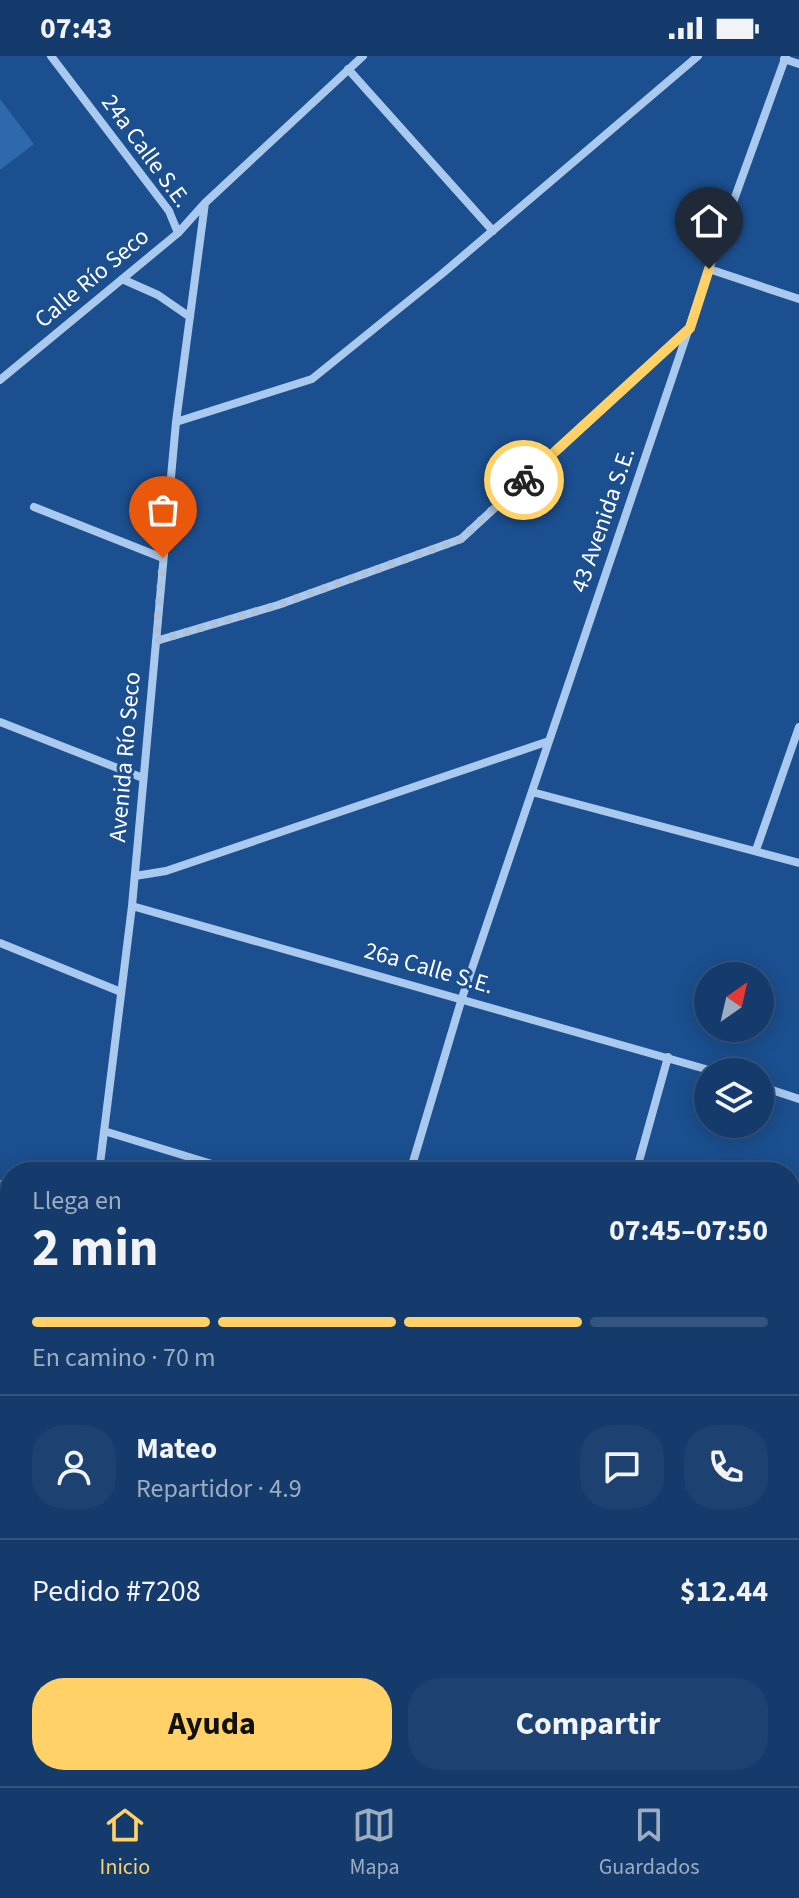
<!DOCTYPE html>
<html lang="es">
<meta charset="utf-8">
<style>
:root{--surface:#143b6b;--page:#1d4271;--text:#f1f3f6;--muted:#9dadc1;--line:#33557e;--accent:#ffd166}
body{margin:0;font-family:"Source Sans 3",sans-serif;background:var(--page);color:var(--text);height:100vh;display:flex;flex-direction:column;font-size:30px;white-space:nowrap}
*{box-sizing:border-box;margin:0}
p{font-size:26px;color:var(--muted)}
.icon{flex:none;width:44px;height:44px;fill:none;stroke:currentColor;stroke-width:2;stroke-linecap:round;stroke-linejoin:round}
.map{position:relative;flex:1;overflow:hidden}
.side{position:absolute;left:0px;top:1106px;width:800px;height:624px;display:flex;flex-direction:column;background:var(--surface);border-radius:32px 32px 0 0;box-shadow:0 4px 20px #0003,0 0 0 2px var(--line)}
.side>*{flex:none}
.needle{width:52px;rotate:34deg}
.controls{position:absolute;left:694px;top:906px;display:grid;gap:16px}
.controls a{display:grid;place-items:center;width:80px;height:80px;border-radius:50%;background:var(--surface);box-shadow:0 4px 20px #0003,0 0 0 2px var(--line);font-size:40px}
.pin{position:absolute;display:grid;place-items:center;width:68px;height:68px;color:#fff;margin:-82px -34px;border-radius:50% 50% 50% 0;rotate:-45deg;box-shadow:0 0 8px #0007}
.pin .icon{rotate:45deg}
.courier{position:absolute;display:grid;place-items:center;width:80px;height:80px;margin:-40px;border:6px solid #ffd166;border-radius:50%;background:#fff;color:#222;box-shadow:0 2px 10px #0007}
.summary em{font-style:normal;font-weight:700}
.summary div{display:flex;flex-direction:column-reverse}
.summary{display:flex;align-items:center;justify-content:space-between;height:136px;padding:0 32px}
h1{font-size:52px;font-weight:700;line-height:60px}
.bar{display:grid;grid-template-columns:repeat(4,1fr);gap:12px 8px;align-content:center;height:96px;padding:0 32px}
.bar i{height:10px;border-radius:6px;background:var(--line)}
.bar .selected{background:var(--accent)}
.bar p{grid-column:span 4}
.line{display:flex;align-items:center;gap:20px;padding:0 32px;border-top:2px solid var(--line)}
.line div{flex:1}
.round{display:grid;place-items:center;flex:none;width:84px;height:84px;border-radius:32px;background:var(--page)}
.cta{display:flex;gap:16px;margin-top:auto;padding:16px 32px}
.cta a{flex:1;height:92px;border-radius:32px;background:var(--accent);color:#111;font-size:32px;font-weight:700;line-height:92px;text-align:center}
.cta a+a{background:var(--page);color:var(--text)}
.status{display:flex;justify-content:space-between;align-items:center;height:56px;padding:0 40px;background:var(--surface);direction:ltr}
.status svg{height:22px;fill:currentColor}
.dock{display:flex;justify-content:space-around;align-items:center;height:112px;border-top:2px solid var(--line);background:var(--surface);font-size:22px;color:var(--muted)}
.dock a{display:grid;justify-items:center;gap:4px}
.dock .selected{color:var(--accent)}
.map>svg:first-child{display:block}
.green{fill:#2e69ad}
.building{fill:#4478b7}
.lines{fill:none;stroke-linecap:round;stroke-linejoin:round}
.street{stroke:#a9c9ee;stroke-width:8}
.primary{stroke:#f0f6ff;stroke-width:20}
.done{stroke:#afc1d8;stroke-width:8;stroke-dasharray:0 14.4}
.route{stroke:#ffd166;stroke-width:10}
.labels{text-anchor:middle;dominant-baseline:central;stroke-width:6;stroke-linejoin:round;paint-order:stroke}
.street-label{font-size:24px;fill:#fff;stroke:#1b4f8f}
</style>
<div class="status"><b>07:43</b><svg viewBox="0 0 49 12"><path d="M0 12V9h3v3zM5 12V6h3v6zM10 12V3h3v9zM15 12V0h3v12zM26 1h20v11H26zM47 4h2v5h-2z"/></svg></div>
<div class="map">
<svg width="799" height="1730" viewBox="0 0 799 1730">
<rect width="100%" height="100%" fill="#1b4f8f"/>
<path class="green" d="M0,43L34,88L0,114Z"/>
<path class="building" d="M0,1447L10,1451V1491L0,1494Z
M790,1648L799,1650L791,1687H790Z
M192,1720H252L253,1730H190Z"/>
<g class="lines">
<path class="street" d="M51,0L169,155L178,177
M784,3L799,8
M348,13L493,175
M709,213L799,243
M122,223L158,239L190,261
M0,324L178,177L205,147L363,0
M176,366L312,323L443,217L698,0
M34,451L163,502
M156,585L278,549L461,483L690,272
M0,666L143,722
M532,736L799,807
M756,794L799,671
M135,820L166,815L549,685
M132,850L716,1016
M0,887L121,936
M760,1030L799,1043
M104,1075L238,1116
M99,1116L132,850L176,366L205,147
M410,1116L462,942L709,213L786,0
M636,1116L668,1001
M0,1128L10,1132
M790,1267L799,1270
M0,1361L10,1364
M790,1496L799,1499
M0,1507L10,1502
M161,1730L165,1720
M512,1730L515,1720"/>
<path class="primary" d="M0,1523L10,1526
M0,1560L10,1563
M559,1720L593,1730
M683,1720L718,1730"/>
</g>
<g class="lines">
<path class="done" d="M163,502L156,585L278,549L461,483L524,424"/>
<path class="route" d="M524,424L690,272L709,213"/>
</g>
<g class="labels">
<g class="street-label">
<text transform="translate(146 95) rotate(54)">24a Calle S.E.</text>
<text transform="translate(92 222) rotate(-40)">Calle Río Seco</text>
<text transform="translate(603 464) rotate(-71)">43 Avenida S.E.</text>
<text transform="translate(125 701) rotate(-85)">Avenida Río Seco</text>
<text transform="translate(429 912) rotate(16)">26a Calle S.E.</text>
</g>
</g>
</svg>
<div class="controls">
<a><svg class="needle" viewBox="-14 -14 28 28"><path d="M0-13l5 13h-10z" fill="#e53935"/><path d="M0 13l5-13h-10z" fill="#9dadc1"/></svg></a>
<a><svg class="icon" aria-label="layers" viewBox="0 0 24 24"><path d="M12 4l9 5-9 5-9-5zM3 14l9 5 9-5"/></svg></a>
</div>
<div class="pin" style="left:163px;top:502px;background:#ea580c"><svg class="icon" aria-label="bag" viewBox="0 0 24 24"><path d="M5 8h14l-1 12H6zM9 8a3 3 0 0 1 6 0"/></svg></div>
<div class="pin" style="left:709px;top:213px;background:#1f2937"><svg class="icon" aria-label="home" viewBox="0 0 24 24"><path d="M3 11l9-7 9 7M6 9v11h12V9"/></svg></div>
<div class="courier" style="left:524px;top:424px"><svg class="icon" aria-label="bike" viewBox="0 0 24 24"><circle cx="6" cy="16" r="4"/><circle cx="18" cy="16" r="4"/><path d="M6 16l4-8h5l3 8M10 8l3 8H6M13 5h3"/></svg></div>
<section class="side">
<div class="summary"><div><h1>2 min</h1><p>Llega en</p></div><em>07:45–07:50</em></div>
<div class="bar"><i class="selected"></i><i class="selected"></i><i class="selected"></i><i></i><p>En camino · 70 m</p></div>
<div class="line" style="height:144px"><a class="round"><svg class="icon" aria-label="person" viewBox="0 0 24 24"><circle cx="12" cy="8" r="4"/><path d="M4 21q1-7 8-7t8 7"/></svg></a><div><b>Mateo</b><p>Repartidor · 4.9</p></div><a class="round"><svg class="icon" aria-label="chat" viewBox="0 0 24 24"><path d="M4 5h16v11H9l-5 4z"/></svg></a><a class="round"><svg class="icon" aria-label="phone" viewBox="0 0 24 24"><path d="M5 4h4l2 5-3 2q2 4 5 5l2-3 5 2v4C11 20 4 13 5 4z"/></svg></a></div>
<div class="line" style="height:104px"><div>Pedido #7208</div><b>$12.44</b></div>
<div class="cta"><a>Ayuda</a><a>Compartir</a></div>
</section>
</div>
<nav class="dock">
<a class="selected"><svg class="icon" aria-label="home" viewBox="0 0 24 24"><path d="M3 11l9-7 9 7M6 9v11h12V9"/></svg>Inicio</a>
<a><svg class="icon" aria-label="map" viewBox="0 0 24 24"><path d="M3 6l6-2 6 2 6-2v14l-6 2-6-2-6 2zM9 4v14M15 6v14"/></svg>Mapa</a>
<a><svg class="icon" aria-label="saved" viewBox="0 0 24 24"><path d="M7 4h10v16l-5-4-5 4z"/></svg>Guardados</a>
</nav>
